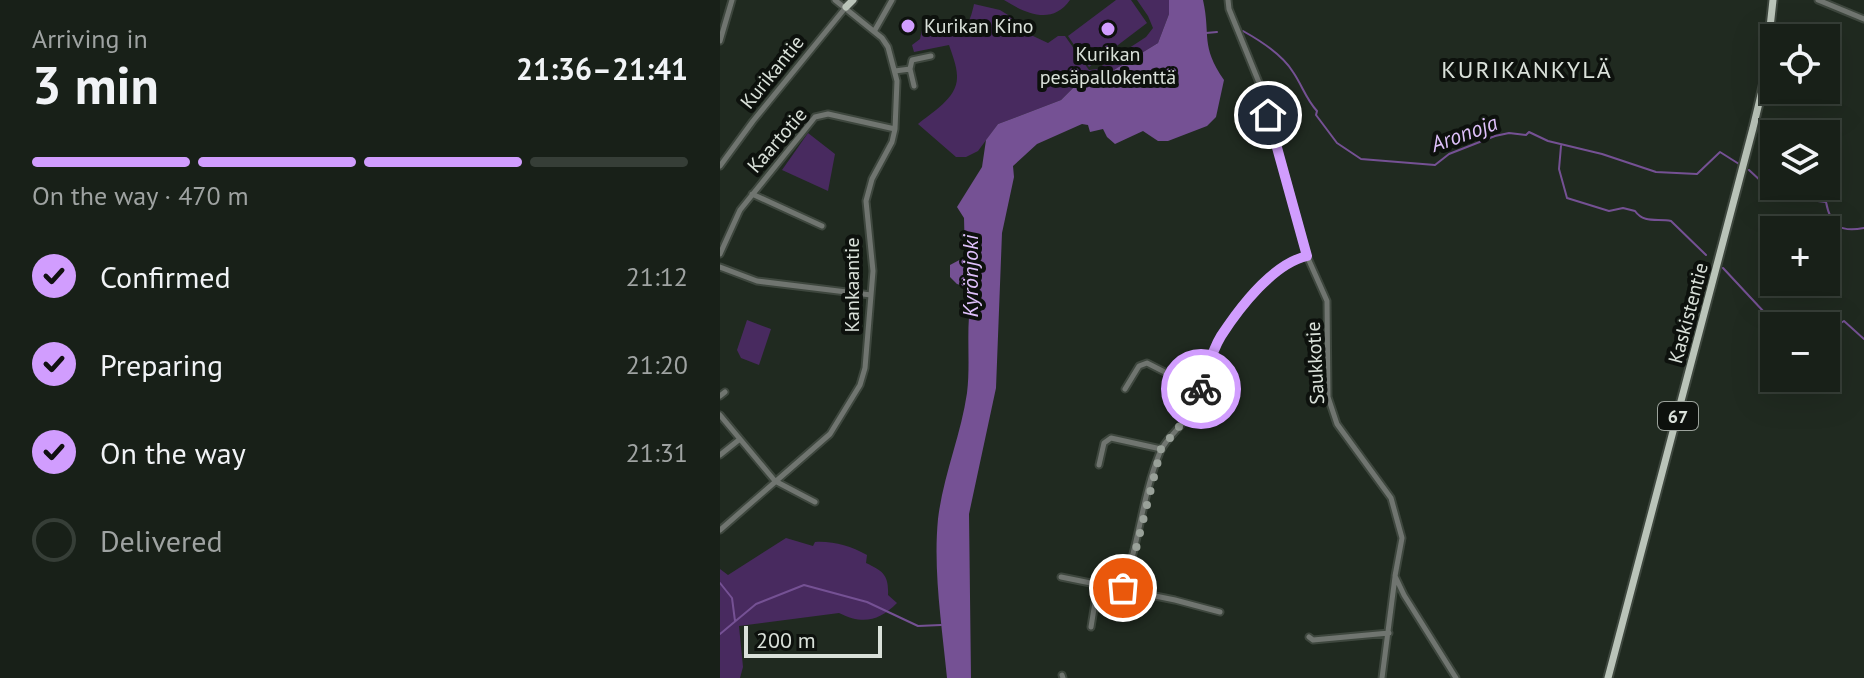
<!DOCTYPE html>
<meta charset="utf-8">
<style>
:root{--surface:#182018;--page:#212821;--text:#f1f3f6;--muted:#9fa3a2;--line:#363e37;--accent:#d19dfe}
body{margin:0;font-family:"PT Sans",sans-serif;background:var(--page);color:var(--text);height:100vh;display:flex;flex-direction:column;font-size:30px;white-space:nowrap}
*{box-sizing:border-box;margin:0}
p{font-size:26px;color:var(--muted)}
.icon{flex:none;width:44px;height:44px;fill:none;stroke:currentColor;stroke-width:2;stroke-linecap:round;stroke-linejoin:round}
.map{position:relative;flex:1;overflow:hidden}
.panel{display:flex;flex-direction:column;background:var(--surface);width:720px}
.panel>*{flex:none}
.buttons{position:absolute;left:1040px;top:24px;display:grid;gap:16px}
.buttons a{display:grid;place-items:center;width:80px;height:80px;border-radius:0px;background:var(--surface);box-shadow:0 8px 32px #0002,0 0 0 2px var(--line);font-size:40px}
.scale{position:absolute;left:24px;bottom:20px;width:138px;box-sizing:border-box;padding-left:8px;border:4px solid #dae1da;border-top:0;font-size:22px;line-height:28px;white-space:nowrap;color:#dae1da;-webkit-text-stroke:6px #0d110d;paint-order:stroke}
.pin{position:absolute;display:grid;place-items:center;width:68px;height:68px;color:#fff;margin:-34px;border:4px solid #fff;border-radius:50%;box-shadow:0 2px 8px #0007}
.courier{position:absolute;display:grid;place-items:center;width:80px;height:80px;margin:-40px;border:6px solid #d19dfe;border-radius:50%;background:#fff;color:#222;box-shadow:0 2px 10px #0007}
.summary em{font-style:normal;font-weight:700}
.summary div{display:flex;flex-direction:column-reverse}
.summary{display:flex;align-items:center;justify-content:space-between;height:136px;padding:0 32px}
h1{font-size:52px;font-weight:700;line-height:60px}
.bar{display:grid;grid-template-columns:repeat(4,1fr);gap:12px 8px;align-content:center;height:96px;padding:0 32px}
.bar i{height:10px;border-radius:6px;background:var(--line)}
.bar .active{background:var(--accent)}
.bar p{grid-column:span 4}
ol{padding:0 32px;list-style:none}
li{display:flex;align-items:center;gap:24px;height:88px}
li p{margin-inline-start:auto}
li .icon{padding:8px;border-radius:50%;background:var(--accent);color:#111;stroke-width:4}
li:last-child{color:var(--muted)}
li i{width:44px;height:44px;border:4px solid var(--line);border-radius:50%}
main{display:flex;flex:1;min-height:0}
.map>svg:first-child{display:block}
.green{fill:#482a5f}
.water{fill:#755194}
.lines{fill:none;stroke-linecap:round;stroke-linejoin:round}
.stream{stroke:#755194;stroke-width:2}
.minor-casing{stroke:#3e473e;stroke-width:9}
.major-casing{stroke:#3e473e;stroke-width:11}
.minor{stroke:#707570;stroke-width:5}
.major{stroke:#bac4b9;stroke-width:7}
.done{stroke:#99a199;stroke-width:8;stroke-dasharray:0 14.4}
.route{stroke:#d19dfe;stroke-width:10}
.poi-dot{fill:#d19dfe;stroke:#0d110d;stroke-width:3}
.labels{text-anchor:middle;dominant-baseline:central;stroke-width:8;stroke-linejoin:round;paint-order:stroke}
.shield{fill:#0d110d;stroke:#9ca39c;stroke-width:2}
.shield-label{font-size:18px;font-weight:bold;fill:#dae1da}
.poi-label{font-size:20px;fill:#dae1da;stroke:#0d110d;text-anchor:start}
.street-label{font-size:20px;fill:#dae1da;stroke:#0d110d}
.water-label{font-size:22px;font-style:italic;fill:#dec0fa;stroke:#0d110d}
.quarter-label{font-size:24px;letter-spacing:2px;fill:#dae1da;stroke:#0d110d}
</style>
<main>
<section class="panel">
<div class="summary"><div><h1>3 min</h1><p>Arriving in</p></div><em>21:36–21:41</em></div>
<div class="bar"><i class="active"></i><i class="active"></i><i class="active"></i><i></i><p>On the way · 470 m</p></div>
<ol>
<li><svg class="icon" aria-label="check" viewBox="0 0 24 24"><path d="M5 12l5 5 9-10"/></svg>Confirmed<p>21:12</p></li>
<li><svg class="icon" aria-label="check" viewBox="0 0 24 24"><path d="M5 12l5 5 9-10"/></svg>Preparing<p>21:20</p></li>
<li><svg class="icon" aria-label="check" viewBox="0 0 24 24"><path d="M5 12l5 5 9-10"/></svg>On the way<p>21:31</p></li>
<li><i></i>Delivered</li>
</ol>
</section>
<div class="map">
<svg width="1144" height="678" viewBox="0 0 1144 678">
<rect width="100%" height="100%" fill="#202a20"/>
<path class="green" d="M284,0H350C332,26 305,13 284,0Z
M396,0H411L427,23L369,67L348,36Z
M417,0H449V14L438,43L384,76L353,88L341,100L278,124L258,151L246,157H236L198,124C212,112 238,98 237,76C237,66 232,54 229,45L194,52L192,45L200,39L204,21L228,22L229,27C247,34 251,18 254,4L280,10L301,23L298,29L328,43L338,36H345L369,70L377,69L426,37L433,28L428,16Z
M88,133L115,154L108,191L62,170Z
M27,320L51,329L39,365L21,358L17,350Z
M66,538L93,546L95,542C114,541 130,546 147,555L146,563C163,571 169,575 168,595L177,603C159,621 143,625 119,613L19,626L23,667L20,678H0V569L8,575Z"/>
<path class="water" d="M449,0H483C491,36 480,45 504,80L496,117L487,126L448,141H438L423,131L395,144L387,137L383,129L370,132L368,125L362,124L317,144L293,166L294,177L282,233L276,388L249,514L251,678H227C222,626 213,571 218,519C223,476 241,435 247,393C251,360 245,327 252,295L247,287L237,284L230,277V265L245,257L244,218L237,207L262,167L266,140L278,124L341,100L353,88L384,76L438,43L449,14Z"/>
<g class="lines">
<path class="stream" d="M523,31C541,41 562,54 573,72C582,85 586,99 597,111L596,115L617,143L641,159L715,165L729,154L775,136L789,133L806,135L809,132L828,141L882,154L936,172L977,174L1000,152L1019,164
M486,33L497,32
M841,146L839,169L847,198L889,211L903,208L915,211C924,224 938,218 951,221L986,255
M1029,170L1057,196L1106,202C1111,228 1121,232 1144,228
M1003,268L1044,312L1057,317L1065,326
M1106,332L1124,321L1144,339
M0,583L12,598L15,621
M0,634L36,604L84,585L147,602L198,626L221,625"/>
<defs>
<path id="minor" d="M508,0L509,9L540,85L587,256L607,301L608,397L617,424L671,498L682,538L675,576L684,595L736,678
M1098,0L1144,19
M155,30L172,0
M0,41L12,0
M190,69L194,86
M175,71L190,69L192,60L211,56
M0,166L33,121L126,7
M32,194L102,226
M0,254L20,210L95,117L108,114L175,129
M0,267L37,281L151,295
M405,389L419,366L427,363L480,390
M0,396L5,392
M0,415L55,481L95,502
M0,455L20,439
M379,465L384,443L391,438L441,449
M0,530L110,434L140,385L145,368L153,271L146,201L152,179L172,142L175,129L177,81L168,47L162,38L115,0
M341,577L455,600L500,612
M403,588C419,544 422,496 440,452C446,438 462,427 470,413C481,396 485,375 492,356C506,321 550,265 587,256
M371,627L378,584
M589,637L593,640L669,633
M342,675L343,678
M662,678L675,577"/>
<path id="major" d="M126,7L133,0
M888,678L1033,128L1044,82L1053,0"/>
</defs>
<use href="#minor" class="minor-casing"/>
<use href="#major" class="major-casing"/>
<use href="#minor" class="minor"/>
<use href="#major" class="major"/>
</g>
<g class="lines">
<path class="done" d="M403,588L414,557L441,449L471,412L481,389"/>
<path class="route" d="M481,389C487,372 491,352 501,336C520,307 553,264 587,256L548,115"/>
</g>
<g class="poi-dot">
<circle cx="188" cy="26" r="8"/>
<circle cx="388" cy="29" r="8"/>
</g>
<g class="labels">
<rect class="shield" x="938" y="402" width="40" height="28" rx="6"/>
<g class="shield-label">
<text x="958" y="416">67</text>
</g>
<g class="poi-label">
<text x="204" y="26">Kurikan Kino</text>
<text x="388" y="54" text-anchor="middle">Kurikan<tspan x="388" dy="23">pesäpallokenttä</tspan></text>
</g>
<g class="street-label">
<text transform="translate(52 72) rotate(-51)">Kurikantie</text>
<text transform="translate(57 140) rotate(-49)">Kaartotie</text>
<text transform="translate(132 285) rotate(-90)">Kankaantie</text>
<text transform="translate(968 313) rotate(-75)">Kaskistentie</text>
<text transform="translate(595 363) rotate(-93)">Saukkotie</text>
</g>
<g class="water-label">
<text transform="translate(744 133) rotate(-20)">Aronoja</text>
<text transform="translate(250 276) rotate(-90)">Kyrönjoki</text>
</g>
<g class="quarter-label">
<text x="807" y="69">KURIKANKYLÄ</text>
</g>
</g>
</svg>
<div class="buttons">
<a><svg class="icon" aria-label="locate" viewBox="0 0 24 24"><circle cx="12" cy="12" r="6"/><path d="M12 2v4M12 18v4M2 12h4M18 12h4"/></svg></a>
<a><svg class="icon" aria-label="layers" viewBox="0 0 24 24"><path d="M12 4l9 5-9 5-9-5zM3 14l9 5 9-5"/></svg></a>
<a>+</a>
<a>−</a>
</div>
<div class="scale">200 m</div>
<div class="pin" style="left:403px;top:588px;background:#ea580c"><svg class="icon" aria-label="bag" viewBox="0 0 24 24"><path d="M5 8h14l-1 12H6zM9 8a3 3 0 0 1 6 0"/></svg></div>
<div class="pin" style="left:548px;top:115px;background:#1f2937"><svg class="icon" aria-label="home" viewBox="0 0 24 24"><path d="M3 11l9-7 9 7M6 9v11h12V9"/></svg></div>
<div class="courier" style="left:481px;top:389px"><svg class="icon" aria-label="bike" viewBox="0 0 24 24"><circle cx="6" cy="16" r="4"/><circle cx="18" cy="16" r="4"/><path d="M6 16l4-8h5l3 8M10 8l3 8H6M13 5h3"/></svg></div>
</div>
</main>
